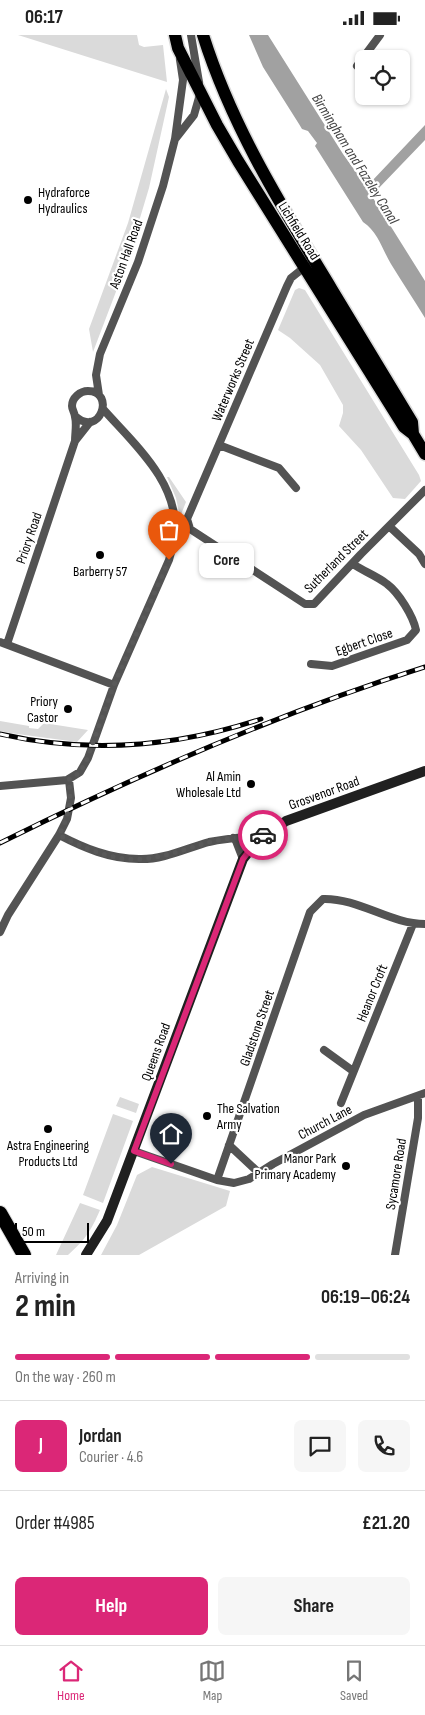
<!DOCTYPE html>
<meta charset="utf-8">
<style>
:root{--surface:#fff;--page:#f6f6f6;--text:#222;--muted:#767676;--line:#e0e0e0;--accent:#db2777}
body{margin:0;font-family:"Sofia Sans Condensed",sans-serif;background:var(--page);color:var(--text);height:100vh;display:flex;flex-direction:column;font-size:19px;white-space:nowrap}
*{box-sizing:border-box;margin:0}
p{font-size:16px;color:var(--muted)}
.icon{flex:none;width:28px;height:28px;fill:none;stroke:currentColor;stroke-width:2;stroke-linecap:round;stroke-linejoin:round}
.map{position:relative;height:1220px;overflow:hidden}
.side{display:flex;flex-direction:column;background:var(--surface);flex:1}
.side>*{flex:none}
.controls{position:absolute;left:355px;top:15px;display:grid;gap:10px}
.controls a{display:grid;place-items:center;width:55px;height:55px;border-radius:8px;background:var(--surface);box-shadow:0 1px 4px #0004;font-size:25px}
.scale{position:absolute;left:15px;bottom:12px;width:74px;box-sizing:border-box;padding-left:5px;border:2px solid #000;border-top:0;font-size:14px;line-height:18px;white-space:nowrap;color:#000;-webkit-text-stroke:4px #fff;paint-order:stroke}
.pin{position:absolute;display:grid;place-items:center;width:42px;height:42px;color:#fff;margin:-51px -21px;border-radius:50% 50% 50% 0;rotate:-45deg;box-shadow:0 0 5px #0007}
.pin .icon{rotate:45deg}
.courier{position:absolute;display:grid;place-items:center;width:50px;height:50px;margin:-25px;border:4px solid #db2777;border-radius:50%;background:#fff;color:#222;box-shadow:0 1px 6px #0007}
.bubble{position:absolute;height:35px;border-radius:8px;background:var(--surface);box-shadow:0 1px 4px #0004;font-size:16px;font-weight:700;line-height:35px;text-align:center}
.head em{font-style:normal;font-weight:700}
.head div{display:flex;flex-direction:column-reverse}
.head{display:flex;align-items:center;justify-content:space-between;height:85px;padding:0 15px}
h1{font-size:32px;font-weight:700;line-height:38px}
.bar{display:grid;grid-template-columns:repeat(4,1fr);gap:8px 5px;align-content:center;height:60px;padding:0 15px}
.bar i{height:6px;border-radius:4px;background:var(--line)}
.bar .active{background:var(--accent)}
.bar p{grid-column:span 4}
.line{display:flex;align-items:center;gap:12px;padding:0 15px;border-top:1px solid var(--line)}
.line div{flex:1}
.round{display:grid;place-items:center;flex:none;width:52px;height:52px;border-radius:8px;background:var(--page)}
.cta{display:flex;gap:10px;margin-top:auto;padding:10px 15px}
.cta a{flex:1;height:58px;border-radius:8px;background:var(--accent);color:#fff;font-size:20px;font-weight:700;line-height:58px;text-align:center}
.cta a+a{background:var(--page);color:var(--text)}
.status{display:flex;justify-content:space-between;align-items:center;height:35px;padding:0 25px;background:var(--surface);direction:ltr}
.status svg{height:14px;fill:currentColor}
.tabs{display:flex;justify-content:space-around;align-items:center;height:70px;border-top:1px solid var(--line);background:var(--surface);font-size:14px;color:var(--muted)}
.tabs a{display:grid;justify-items:center;gap:2px}
.tabs .active{color:var(--accent)}
.map>svg:first-child{display:block}
.green{fill:#dadada}
.water{fill:#a1a1a1}
.lines{fill:none;stroke-linecap:round;stroke-linejoin:round}
.primary-casing{stroke:#dbdbdb;stroke-width:15}
.highway-casing{stroke:#dbdbdb;stroke-width:16}
.street{stroke:#535353;stroke-width:8}
.secondary{stroke:#202020;stroke-width:10}
.primary{stroke:#000;stroke-width:12}
.highway{stroke:#000;stroke-width:14}
.rail-casing{stroke:#000;stroke-width:5}
.rail{stroke:#fff;stroke-width:3;stroke-dasharray:9;stroke-linecap:butt}
.done{stroke:#595959;stroke-width:5;stroke-dasharray:0 9}
.route{stroke:#db2777;stroke-width:6}
.poi-dot{fill:#000;stroke:#fff;stroke-width:2}
.labels{text-anchor:middle;dominant-baseline:central;stroke-width:4.5;stroke-linejoin:round;paint-order:stroke}
.poi-label{font-size:14px;fill:#000;stroke:#fff;text-anchor:end}
.street-label{font-size:14px;fill:#000;stroke:#fff}
.water-label{font-size:15px;font-style:italic;fill:#424242;stroke:#fff}
</style>
<div class="status"><b>06:17</b><svg viewBox="0 0 49 12"><path d="M0 12V9h3v3zM5 12V6h3v6zM10 12V3h3v9zM15 12V0h3v12zM26 1h20v11H26zM47 4h2v5h-2z"/></svg></div>
<div class="map">
<svg width="425" height="1220" viewBox="0 0 425 1220">
<rect width="100%" height="100%" fill="#fff"/>
<path class="green" d="M18,0H137L139,10L144,12L163,10L167,47Z
M166,54L169,62L149,153L125,233L93,317L89,294L128,188Z
M299,253L305,255L419,440L421,446L405,464L393,463L361,415L339,391L343,378V370L320,330L290,303L278,295L295,255Z
M167,442H169L186,467L180,482L176,463Z
M0,686L29,691V693L38,694L44,688L88,695L77,707L10,698L0,696Z
M120,1062L139,1069L136,1078L116,1071Z
M113,1079L133,1086L103,1168L83,1160Z
M152,1132L230,1156L226,1171L139,1220H101L117,1190L137,1140Z
M80,1168L100,1175C91,1196 85,1205 68,1220H56Z"/>
<path class="water" d="M249,0H268L343,119L364,148L371,147L425,90V105L376,156L373,163L425,246V283C414,265 402,247 391,229C382,214 378,197 363,187L315,111L317,108L308,96L302,94L299,89L263,32Z"/>
<g class="lines">
<defs>
<path id="primary" d="M175,0L178,13L217,90L238,126L404,392L413,399
M203,0C232,92 282,172 331,253C358,298 385,343 412,387L413,399L425,419"/>
<path id="highway" d="M0,1178L24,1220"/>
</defs>
<use href="#primary" class="primary-casing"/>
<use href="#highway" class="highway-casing"/>
<path class="street" d="M191,0L199,47
M357,31L380,0
M176,103L194,80L200,59
M306,231L291,243L287,251L187,484L190,494L305,569H314L361,519L425,455
M99,360L96,340L100,319L138,227L163,151L175,104L183,45L180,25
M75,406C75,398 77,389 75,382C75,378 72,375 72,371C72,363 80,356 88,356C116,356 100,404 75,381
M219,410L279,433L296,453
M389,491L419,519L425,529
M0,607L114,650
M7,609L75,406L90,387
M311,629L332,631L407,605L416,595C413,581 399,558 387,549C377,541 363,536 353,529
M0,751L67,745L80,737L88,723L114,650L169,525C171,517 174,509 175,502C180,448 135,410 103,374
M59,800C84,813 110,824 139,824C163,825 187,813 209,807C228,803 247,802 266,800
M233,803L236,806L243,824
M0,897L8,880L59,800L67,784L71,763L69,745
M324,1015L353,1036
M341,1068L413,889
M229,1110L259,1138
M134,1116L217,1145L234,1148L249,1144L273,1129L364,1080L425,1058
M217,1145L310,877L323,864C359,863 390,889 425,889
M395,1220L418,1083V1061"/>
<path class="secondary" d="M86,1220L107,1186L243,824C255,808 269,798 286,786L425,736"/>
<use href="#primary" class="primary"/>
<use href="#highway" class="highway"/>
<defs>
<path id="rail" d="M0,699C88,719 176,712 261,684
M0,808C137,740 279,678 425,632"/>
</defs>
<use href="#rail" class="rail-casing"/>
<use href="#rail" class="rail"/>
</g>
<g class="lines">
<path class="done" d="M169,525L114,650L85,729L78,739L68,745C73,766 68,782 59,800C84,813 114,827 143,824C166,822 188,813 210,807C227,803 245,802 263,800"/>
<path class="route" d="M171,1129L134,1116L243,824L252,812L266,800H263"/>
</g>
<g class="poi-dot">
<circle cx="28" cy="165" r="5"/>
<circle cx="100" cy="520" r="5"/>
<circle cx="68" cy="674" r="5"/>
<circle cx="251" cy="749" r="5"/>
<circle cx="207" cy="1081" r="5"/>
<circle cx="48" cy="1094" r="5"/>
<circle cx="346" cy="1131" r="5"/>
</g>
<g class="labels">
<g class="poi-label">
<text x="38" y="157" text-anchor="start">Hydraforce<tspan x="38" dy="16">Hydraulics</tspan></text>
<text x="100" y="536" text-anchor="middle">Barberry 57</text>
<text x="58" y="666">Priory<tspan x="58" dy="16">Castor</tspan></text>
<text x="241" y="741">Al Amin<tspan x="241" dy="16">Wholesale Ltd</tspan></text>
<text x="217" y="1073" text-anchor="start">The Salvation<tspan x="217" dy="16">Army</tspan></text>
<text x="48" y="1110" text-anchor="middle">Astra Engineering<tspan x="48" dy="16">Products Ltd</tspan></text>
<text x="336" y="1123">Manor Park<tspan x="336" dy="16">Primary Academy</tspan></text>
</g>
<g class="street-label">
<text transform="translate(299 196) rotate(58)">Lichfield Road</text>
<text transform="translate(126 219) rotate(-70)">Aston Hall Road</text>
<text transform="translate(233 345) rotate(-67)">Waterworks Street</text>
<text transform="translate(29 503) rotate(-71)">Priory Road</text>
<text transform="translate(336 526) rotate(-45)">Sutherland Street</text>
<text transform="translate(364 607) rotate(-19)">Egbert Close</text>
<text transform="translate(324 758) rotate(-20)">Grosvenor Road</text>
<text transform="translate(372 958) rotate(-68)">Heanor Croft</text>
<text transform="translate(257 993) rotate(-71)">Gladstone Street</text>
<text transform="translate(156 1017) rotate(-70)">Queens Road</text>
<text transform="translate(325 1087) rotate(-28)">Church Lane</text>
<text transform="translate(396 1139) rotate(-81)">Sycamore Road</text>
</g>
<g class="water-label">
<text transform="translate(355 124) rotate(58)">Birmingham and Fazeley Canal</text>
</g>
</g>
</svg>
<div class="controls">
<a><svg class="icon" aria-label="locate" viewBox="0 0 24 24"><circle cx="12" cy="12" r="6"/><path d="M12 2v4M12 18v4M2 12h4M18 12h4"/></svg></a>
</div>
<div class="scale">50 m</div>
<div class="pin" style="left:169px;top:525px;background:#ea580c"><svg class="icon" aria-label="bag" viewBox="0 0 24 24"><path d="M5 8h14l-1 12H6zM9 8a3 3 0 0 1 6 0"/></svg></div>
<div class="pin" style="left:171px;top:1129px;background:#1f2937"><svg class="icon" aria-label="home" viewBox="0 0 24 24"><path d="M3 11l9-7 9 7M6 9v11h12V9"/></svg></div>
<div class="courier" style="left:263px;top:800px"><svg class="icon" aria-label="car" viewBox="0 0 24 24"><path d="M5 17H2v-5l4-1 3-4h7l3 4 3 1v5h-3M9 17h6M6 11h13"/><circle cx="7" cy="17" r="2"/><circle cx="17" cy="17" r="2"/></svg></div>
<div class="bubble" style="left:199px;top:508px;width:55px">Core</div>
</div>
<section class="side">
<div class="head"><div><h1>2 min</h1><p>Arriving in</p></div><em>06:19–06:24</em></div>
<div class="bar"><i class="active"></i><i class="active"></i><i class="active"></i><i></i><p>On the way · 260 m</p></div>
<div class="line" style="height:90px"><b class="round" style="background:var(--accent);color:#fff">J</b><div><b>Jordan</b><p>Courier · 4.6</p></div><a class="round"><svg class="icon" aria-label="chat" viewBox="0 0 24 24"><path d="M4 5h16v11H9l-5 4z"/></svg></a><a class="round"><svg class="icon" aria-label="phone" viewBox="0 0 24 24"><path d="M5 4h4l2 5-3 2q2 4 5 5l2-3 5 2v4C11 20 4 13 5 4z"/></svg></a></div>
<div class="line" style="height:65px"><div>Order #4985</div><b>£21.20</b></div>
<div class="cta"><a>Help</a><a>Share</a></div>
</section>
<nav class="tabs">
<a class="active"><svg class="icon" aria-label="home" viewBox="0 0 24 24"><path d="M3 11l9-7 9 7M6 9v11h12V9"/></svg>Home</a>
<a><svg class="icon" aria-label="map" viewBox="0 0 24 24"><path d="M3 6l6-2 6 2 6-2v14l-6 2-6-2-6 2zM9 4v14M15 6v14"/></svg>Map</a>
<a><svg class="icon" aria-label="saved" viewBox="0 0 24 24"><path d="M7 4h10v16l-5-4-5 4z"/></svg>Saved</a>
</nav>
